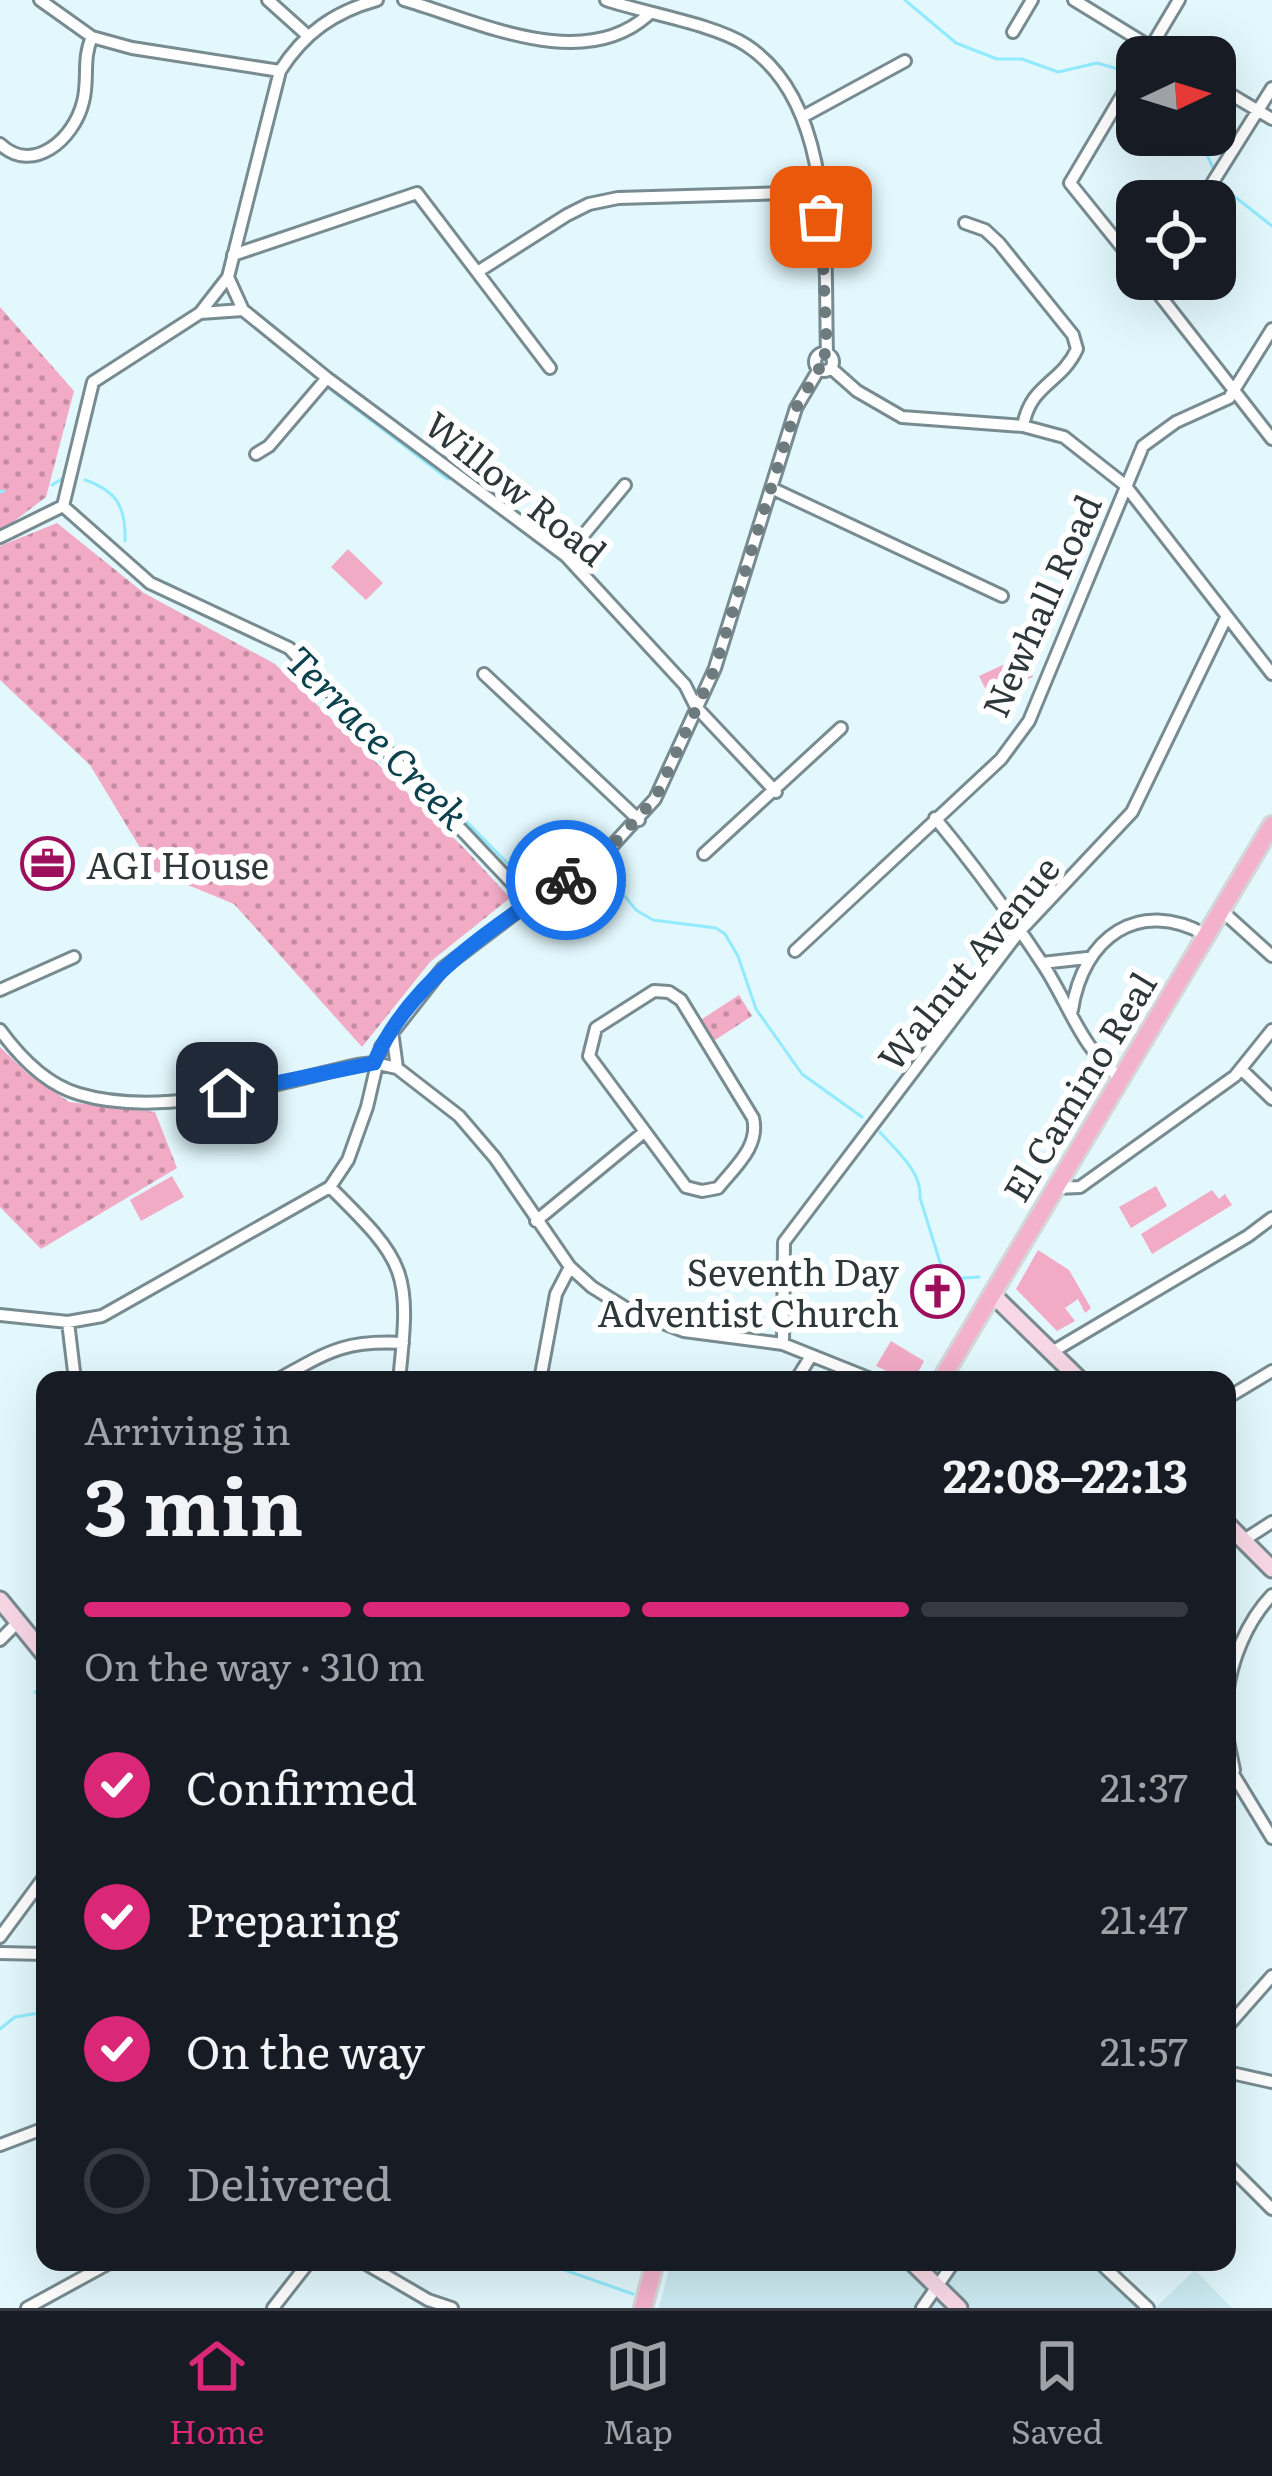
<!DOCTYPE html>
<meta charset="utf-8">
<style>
:root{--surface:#171b24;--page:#20242c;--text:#f1f3f6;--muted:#9ea1a6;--line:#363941;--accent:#db2777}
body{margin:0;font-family:Literata,serif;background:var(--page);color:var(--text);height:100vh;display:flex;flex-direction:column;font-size:45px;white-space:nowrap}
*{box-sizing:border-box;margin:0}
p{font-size:39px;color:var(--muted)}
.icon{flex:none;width:66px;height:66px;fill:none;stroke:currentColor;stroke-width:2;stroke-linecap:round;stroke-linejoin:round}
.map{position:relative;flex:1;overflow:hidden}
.details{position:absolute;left:36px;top:1371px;width:1200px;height:900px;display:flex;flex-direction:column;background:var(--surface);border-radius:24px;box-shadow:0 12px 48px #0002}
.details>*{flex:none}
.needle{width:78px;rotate:86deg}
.fabs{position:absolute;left:1116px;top:36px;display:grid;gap:24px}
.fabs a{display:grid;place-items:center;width:120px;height:120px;border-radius:24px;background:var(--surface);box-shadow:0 12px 48px #0002;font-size:60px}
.pin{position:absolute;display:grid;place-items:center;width:102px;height:102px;color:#fff;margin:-51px;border-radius:24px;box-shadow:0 6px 18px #0006}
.courier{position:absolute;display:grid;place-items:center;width:120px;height:120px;margin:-60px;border:9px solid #1a73e8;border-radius:50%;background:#fff;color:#222;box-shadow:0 3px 15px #0007}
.summary em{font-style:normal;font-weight:700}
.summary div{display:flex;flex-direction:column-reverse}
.summary{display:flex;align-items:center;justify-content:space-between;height:204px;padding:0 48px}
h1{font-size:78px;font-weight:700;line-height:90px}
.bar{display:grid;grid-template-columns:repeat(4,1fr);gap:18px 12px;align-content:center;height:144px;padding:0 48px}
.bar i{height:15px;border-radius:9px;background:var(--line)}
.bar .active{background:var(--accent)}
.bar p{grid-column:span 4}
ol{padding:0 48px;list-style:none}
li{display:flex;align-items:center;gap:36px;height:132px}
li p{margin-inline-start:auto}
li .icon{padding:12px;border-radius:50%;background:var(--accent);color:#fff;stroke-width:4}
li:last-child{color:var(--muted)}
li i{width:66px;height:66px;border:6px solid var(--line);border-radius:50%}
.dock{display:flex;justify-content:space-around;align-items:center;height:168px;border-top:3px solid var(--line);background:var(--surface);font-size:33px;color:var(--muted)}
.dock a{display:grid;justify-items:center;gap:6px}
.dock .active{color:var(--accent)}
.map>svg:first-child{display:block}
.built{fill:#ccebf2}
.grass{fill:url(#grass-dots)}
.park{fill:#f2abc5}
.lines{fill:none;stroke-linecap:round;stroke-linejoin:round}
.stream{stroke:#92eafe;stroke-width:3}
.street-casing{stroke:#778b90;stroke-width:16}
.secondary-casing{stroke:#778b90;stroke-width:21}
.primary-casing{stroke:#d5d7d7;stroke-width:22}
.street{stroke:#fff;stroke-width:10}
.secondary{stroke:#f9d8e6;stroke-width:15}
.primary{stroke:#f3b1cc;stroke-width:16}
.done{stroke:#6d7b7e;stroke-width:12;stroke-dasharray:0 21.6}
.route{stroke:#1a73e8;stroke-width:15}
.labels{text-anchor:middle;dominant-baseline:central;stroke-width:12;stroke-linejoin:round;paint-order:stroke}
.street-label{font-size:36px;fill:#2e3739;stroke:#fff}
.poi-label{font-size:36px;fill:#2e3739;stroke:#fff;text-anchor:start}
.water-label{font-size:39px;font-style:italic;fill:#0c424d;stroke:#fff}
</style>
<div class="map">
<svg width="1272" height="2308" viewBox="0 0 1272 2308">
<defs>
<pattern id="grass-dots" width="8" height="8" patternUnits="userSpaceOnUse" patternTransform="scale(3)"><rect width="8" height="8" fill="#f2abc5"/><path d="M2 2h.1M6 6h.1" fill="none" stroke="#c48ca1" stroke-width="1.8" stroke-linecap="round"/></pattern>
</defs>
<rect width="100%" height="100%" fill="#e2f8fd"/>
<path class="built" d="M671,2262H1108L1155,2308L1195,2270L1232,2308H659Z"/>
<path class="grass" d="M0,307L74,391L46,497L0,532Z
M57,523L144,593L275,664L466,850L510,898L430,962L362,1047L234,904L154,871L90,765L0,680V546Z
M739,995L752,1016L712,1042L699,1021Z
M0,1047L28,1074L69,1102L155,1112L177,1168L41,1249L0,1207Z"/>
<path class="park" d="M348,549L383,583L366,600L331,567Z
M1020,657L1025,658L1033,677L988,694L979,676Z
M172,1176L184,1197L141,1221L130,1200Z
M1156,1186L1167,1206L1131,1228L1119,1207Z
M1212,1190L1219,1199L1225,1194L1232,1205L1152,1254L1141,1234Z
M1038,1250L1069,1270L1091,1308L1085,1313L1078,1299L1065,1308L1075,1321L1057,1331L1016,1289Z
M891,1341L924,1361L914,1380H905L876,1366Z"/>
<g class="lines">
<path class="stream" d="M905,0L956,43L997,59H1022L1058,72L1097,63L1132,73
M1198,135L1215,172
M1220,180L1225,189L1272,226
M326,386L448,479
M85,480C117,491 126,507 125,541
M52,485L65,477
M0,492L4,491
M166,583L197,599
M211,606L291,643L516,872
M603,869L636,910L653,920L716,928L725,934L738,956L756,1009L802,1074L862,1117
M880,1132C897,1152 922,1171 920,1198L944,1275L948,1279L979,1277
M35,1692L45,1702
M0,2029L15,2017L45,2012
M542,2262L633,2294"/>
<defs>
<path id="street" d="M40,0L92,37L132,48L280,71
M268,0L307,35
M404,0C477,21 582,74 648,15
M606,0C644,13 714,24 746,45C837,104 824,258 827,353
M1074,0L1167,57
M1013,32L1032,0
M1145,57L1179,0
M1137,70L1070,183L1137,266
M1215,85L1272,119
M804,116L905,61
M0,144C33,175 74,139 83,102C89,80 82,59 92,37
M1201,201L1272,88
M965,223L985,230L999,243L1073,335L1077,349C1061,384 1031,383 1023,426
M233,255L417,193L550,368
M479,271L567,215L589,204L618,198L819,192
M228,277L243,310L327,378L566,556L685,685L696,707L776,792
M1147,279L1272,439
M200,313L243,310
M815 362a9 9 0 1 1 18 0a9 9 0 1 1-18 0Z
M831,368L857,391L902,417L1023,426L1064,437L1125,485L1272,674
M256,454L269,446L327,378
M771,488L1002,596
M63,506L150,583L289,648L530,902
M0,537L63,506L93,382L200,313L228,277L280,71C304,33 334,12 377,0
M566,556L625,485
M484,674L639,820
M935,818C974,865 1009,913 1042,963C1069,1003 1081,1050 1121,1078
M704,854L841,728
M1221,910L1272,956
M795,951L1001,759L1029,721L1143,446L1176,422L1229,398L1272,329
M1042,963L1087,958
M0,990L74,957
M654,991L669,992L681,1000L753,1118C760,1146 735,1167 718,1188L702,1191L686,1187L589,1056L596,1028Z
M1072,1010C1083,938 1138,897 1206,935
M0,1030C19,1056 47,1085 79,1094C163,1119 274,1084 357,1065L374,1063L397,1068L459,1116L495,1158L570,1267L592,1287L629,1310L684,1331L783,1344L873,1380
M392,1031L397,1068
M1241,1069L1272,1099
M330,1187C407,1263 411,1271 399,1380
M1055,1188L1080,1187L1235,1076L1272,1030
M536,1221L643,1133
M0,1315L68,1322L102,1316L330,1187L348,1160L367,1107L381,1047L443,968L530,902L599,860L655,799L715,668L796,408L819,369
M68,1322L75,1380
M783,1344L784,1242L1019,932L1132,812L1226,618
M1052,1352L1248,1236L1272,1218
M277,1380C328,1352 343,1340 403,1343
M540,1380L556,1294L570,1267
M796,1380L811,1356
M1227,1398L1272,1371
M1244,1540L1272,1522
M0,1640L16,1624
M1227,1696C1231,1660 1247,1621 1272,1595
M1227,1736L1234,1770
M1227,1764L1272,1838
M0,1937L45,1876
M0,1953L45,1954
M1227,2027L1272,1976
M1227,2072L1272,2082
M0,2145L45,2128
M1227,2164L1272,2209
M363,2262L428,2300L452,2308
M1099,2262L1148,2308
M27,2308L111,2262
M273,2308L309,2262
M922,2308L954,2262"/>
<path id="secondary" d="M992,1294L1080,1380
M1227,1524L1272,1569
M0,1600L45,1655
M912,2262L959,2308"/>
<path id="primary" d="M941,1380L1272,825
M643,2308L655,2262"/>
</defs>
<use href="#street" class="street-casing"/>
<use href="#secondary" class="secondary-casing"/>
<use href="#primary" class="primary-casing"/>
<use href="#street" class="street"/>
<use href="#secondary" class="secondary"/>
<use href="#primary" class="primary"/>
</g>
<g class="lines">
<path class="done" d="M566,880L599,860L655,799L715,668L796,408L819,369L815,359L827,353L821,217"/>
<path class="route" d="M227,1093L374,1063C407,984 496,923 566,880"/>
</g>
<defs>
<symbol id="office-ring" viewBox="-11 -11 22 22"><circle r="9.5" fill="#fff" stroke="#9d0e5c" stroke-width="1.5"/><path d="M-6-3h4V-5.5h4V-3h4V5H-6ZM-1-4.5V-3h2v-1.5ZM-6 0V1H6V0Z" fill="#9d0e5c"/></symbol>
<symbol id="church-ring" viewBox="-11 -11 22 22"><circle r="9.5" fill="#fff" stroke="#9d0e5c" stroke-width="1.5"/><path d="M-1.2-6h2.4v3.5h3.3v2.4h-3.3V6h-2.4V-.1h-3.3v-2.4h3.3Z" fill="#9d0e5c"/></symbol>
</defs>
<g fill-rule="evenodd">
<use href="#office-ring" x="18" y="834" width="59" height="59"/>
<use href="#church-ring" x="908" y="1262" width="59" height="59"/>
</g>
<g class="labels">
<g class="street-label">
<text transform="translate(517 487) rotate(39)">Willow Road</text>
<text transform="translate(1040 605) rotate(-66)">Newhall Road</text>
<text transform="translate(967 962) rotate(-51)">Walnut Avenue</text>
<text transform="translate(1078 1086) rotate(-59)">El Camino Real</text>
</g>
<g class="poi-label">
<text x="86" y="863">AGI House</text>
<text x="899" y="1270" text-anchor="end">Seventh Day<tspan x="899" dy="41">Adventist Church</tspan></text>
</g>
<g class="water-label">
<text transform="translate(379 736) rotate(45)">Terrace Creek</text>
</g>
</g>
</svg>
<div class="fabs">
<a><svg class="needle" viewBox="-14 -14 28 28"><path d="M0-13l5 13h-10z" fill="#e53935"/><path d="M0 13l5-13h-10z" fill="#9ea1a6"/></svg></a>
<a><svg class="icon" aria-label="locate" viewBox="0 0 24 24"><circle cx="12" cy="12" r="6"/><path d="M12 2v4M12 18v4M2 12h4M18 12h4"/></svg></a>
</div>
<div class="pin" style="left:821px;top:217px;background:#ea580c"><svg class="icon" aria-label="bag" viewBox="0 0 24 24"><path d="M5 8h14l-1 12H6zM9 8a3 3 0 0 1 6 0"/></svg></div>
<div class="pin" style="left:227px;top:1093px;background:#1f2937"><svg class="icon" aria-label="home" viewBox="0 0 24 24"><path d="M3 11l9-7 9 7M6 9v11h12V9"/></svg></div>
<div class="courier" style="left:566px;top:880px"><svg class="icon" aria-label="bike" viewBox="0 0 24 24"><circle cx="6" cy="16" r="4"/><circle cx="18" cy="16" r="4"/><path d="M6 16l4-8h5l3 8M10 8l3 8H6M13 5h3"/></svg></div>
<section class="details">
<div class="summary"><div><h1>3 min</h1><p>Arriving in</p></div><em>22:08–22:13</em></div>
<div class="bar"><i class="active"></i><i class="active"></i><i class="active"></i><i></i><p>On the way · 310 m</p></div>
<ol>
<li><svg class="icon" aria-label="check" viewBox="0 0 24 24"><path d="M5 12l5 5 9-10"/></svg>Confirmed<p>21:37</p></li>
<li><svg class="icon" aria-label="check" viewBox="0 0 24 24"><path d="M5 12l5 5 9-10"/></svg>Preparing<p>21:47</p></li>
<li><svg class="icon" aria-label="check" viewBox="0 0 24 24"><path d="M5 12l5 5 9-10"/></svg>On the way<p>21:57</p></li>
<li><i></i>Delivered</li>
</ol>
</section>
</div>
<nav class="dock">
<a class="active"><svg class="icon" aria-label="home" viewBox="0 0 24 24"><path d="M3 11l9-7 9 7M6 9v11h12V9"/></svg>Home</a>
<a><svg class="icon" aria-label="map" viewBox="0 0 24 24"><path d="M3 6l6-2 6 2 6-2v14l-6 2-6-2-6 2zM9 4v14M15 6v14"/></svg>Map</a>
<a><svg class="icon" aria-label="saved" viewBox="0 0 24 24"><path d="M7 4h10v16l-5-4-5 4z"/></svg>Saved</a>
</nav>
